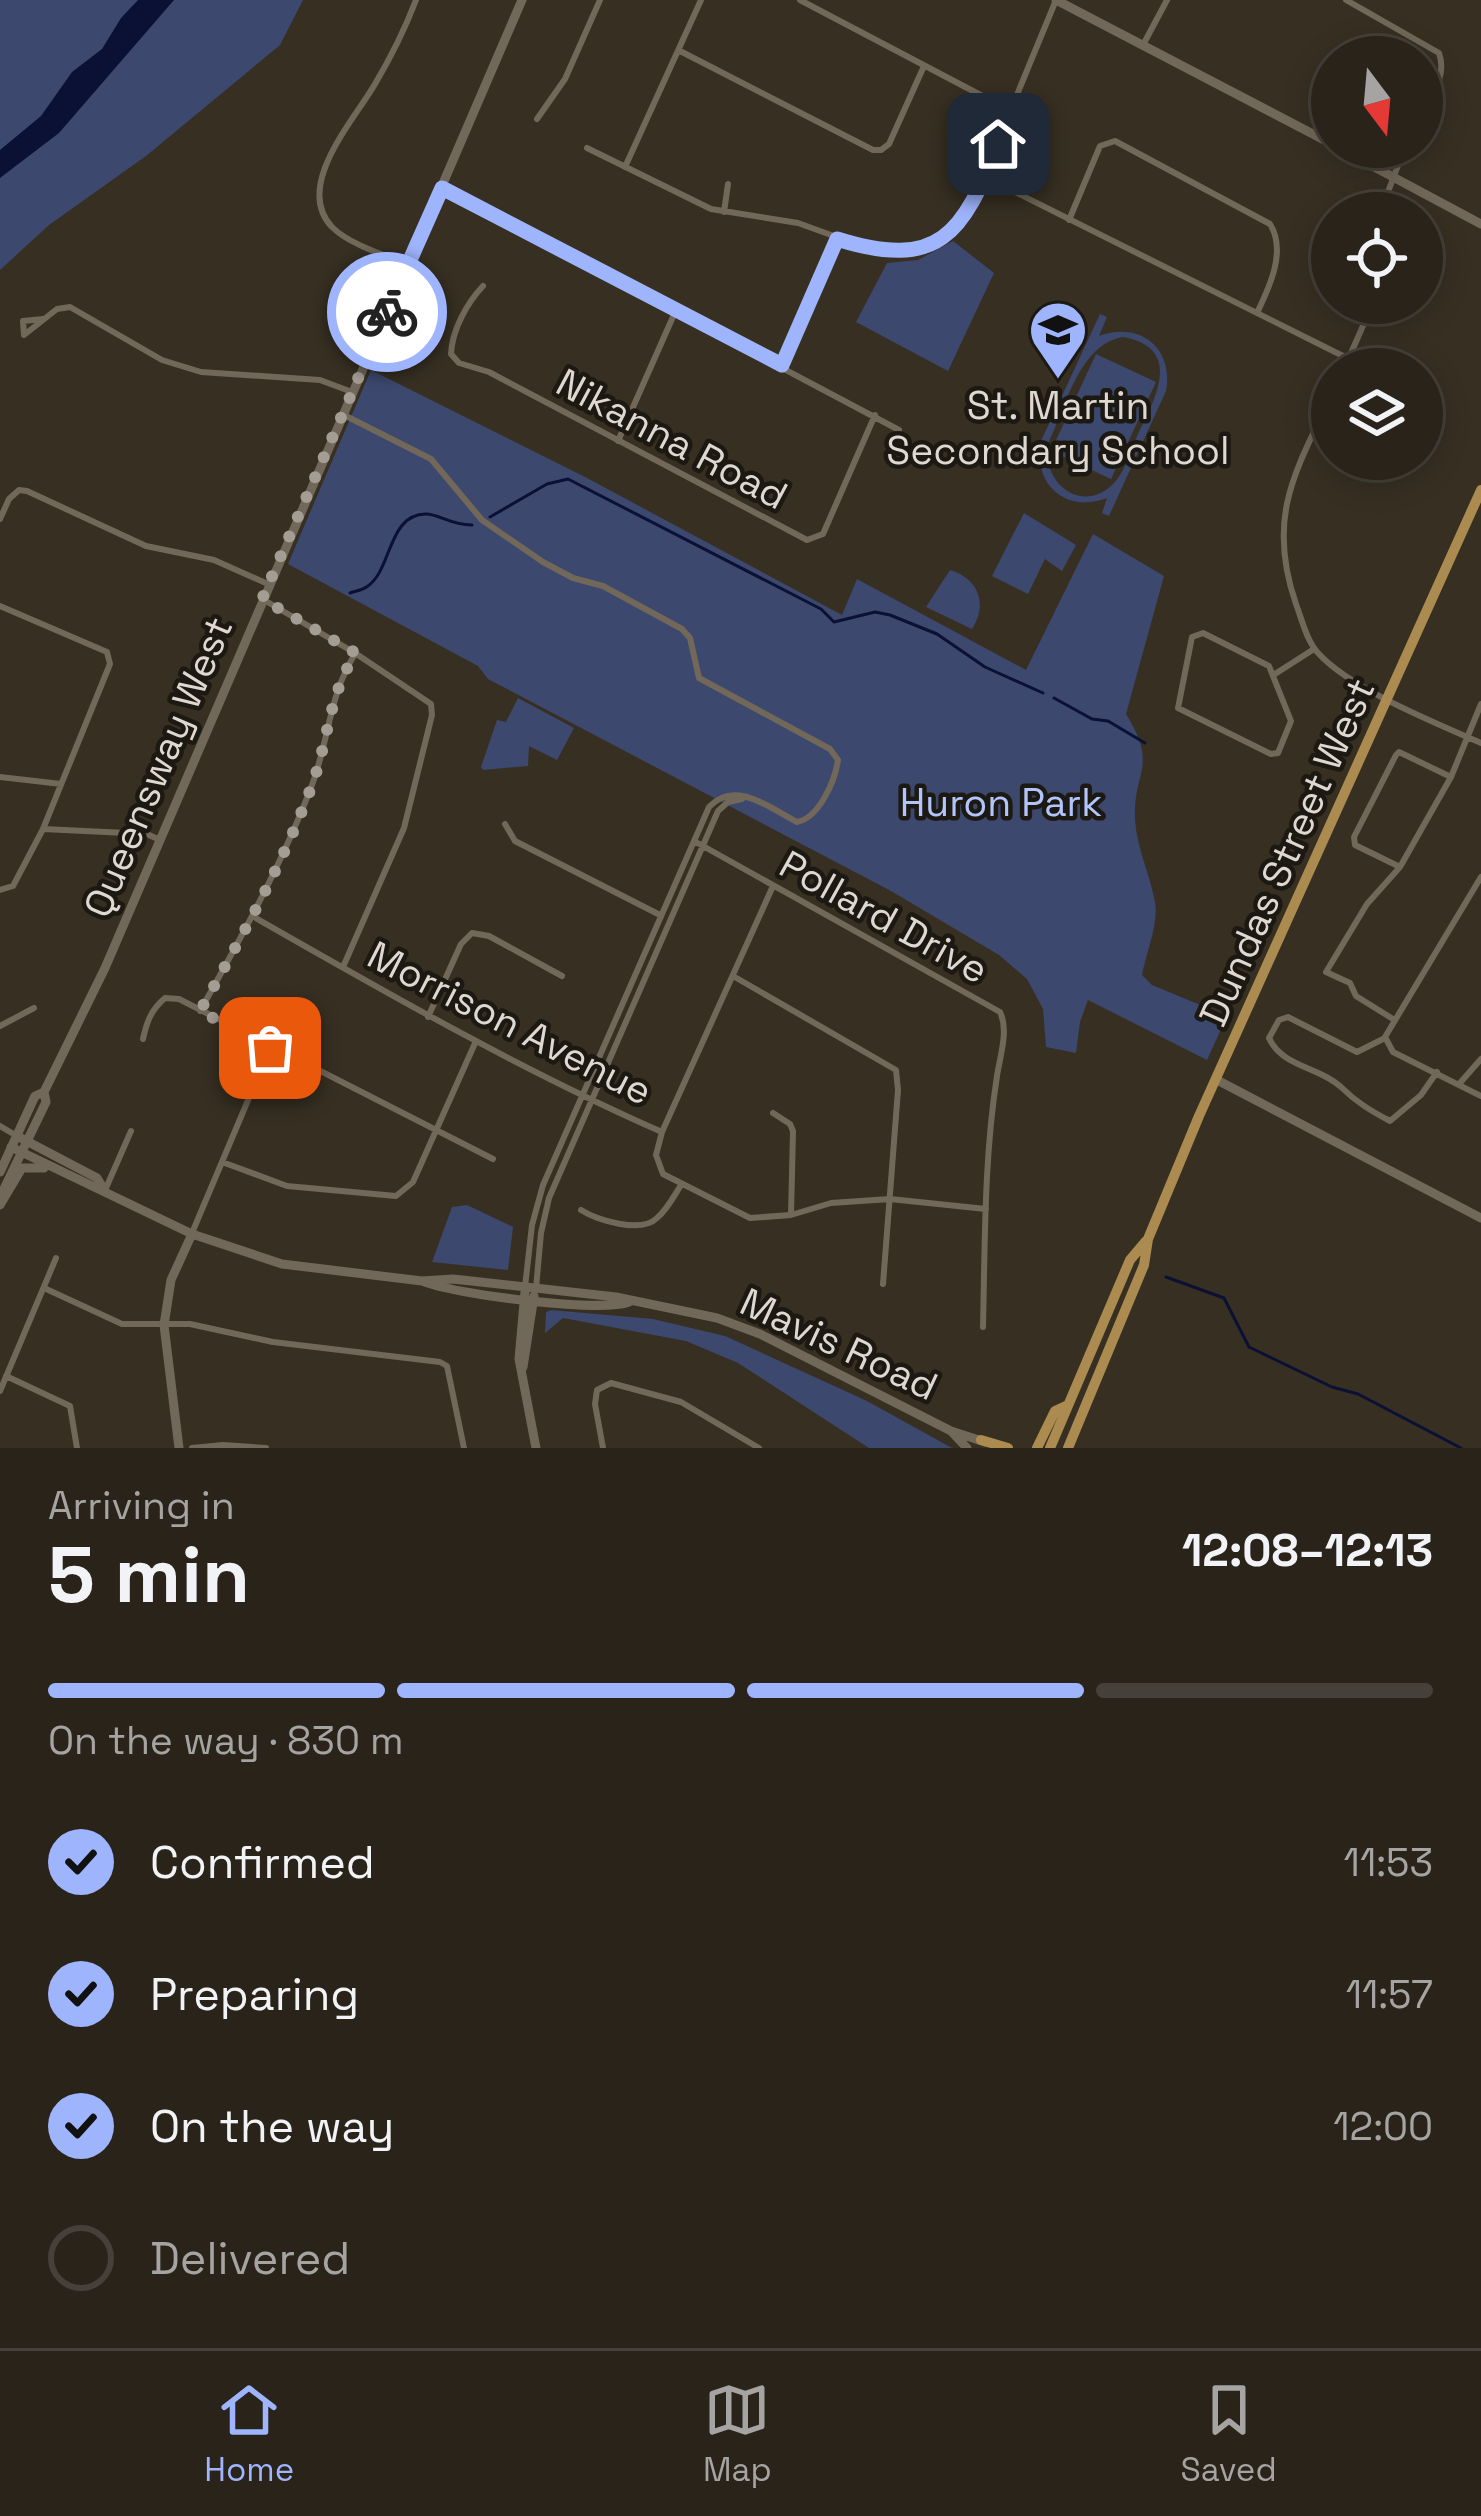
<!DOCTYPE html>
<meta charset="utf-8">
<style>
:root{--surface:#29231a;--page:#312b23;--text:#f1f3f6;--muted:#a5a4a2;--line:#454039;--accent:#9eb4fd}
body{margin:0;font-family:"Space Grotesk",sans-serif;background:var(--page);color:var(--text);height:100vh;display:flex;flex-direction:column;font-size:45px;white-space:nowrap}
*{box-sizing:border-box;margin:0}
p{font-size:39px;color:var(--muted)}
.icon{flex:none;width:66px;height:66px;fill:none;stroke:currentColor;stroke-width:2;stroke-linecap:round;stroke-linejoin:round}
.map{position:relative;height:1448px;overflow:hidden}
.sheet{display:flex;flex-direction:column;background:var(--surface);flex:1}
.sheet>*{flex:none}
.needle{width:78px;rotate:164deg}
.controls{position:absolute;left:1311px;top:36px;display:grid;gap:24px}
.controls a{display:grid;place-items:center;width:132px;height:132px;border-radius:50%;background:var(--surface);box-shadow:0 6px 30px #0003,0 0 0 3px var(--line);font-size:60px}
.pin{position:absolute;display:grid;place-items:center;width:102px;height:102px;color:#fff;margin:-51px;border-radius:24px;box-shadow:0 6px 18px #0006}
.courier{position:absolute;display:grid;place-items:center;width:120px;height:120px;margin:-60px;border:9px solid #9eb4fd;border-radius:50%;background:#fff;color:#222;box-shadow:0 3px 15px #0007}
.headline em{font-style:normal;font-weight:700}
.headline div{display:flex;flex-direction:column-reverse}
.headline{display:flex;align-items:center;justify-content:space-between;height:204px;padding:0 48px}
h1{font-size:78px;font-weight:700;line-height:90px}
.bar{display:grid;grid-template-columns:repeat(4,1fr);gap:18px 12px;align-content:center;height:144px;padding:0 48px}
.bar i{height:15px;border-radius:9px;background:var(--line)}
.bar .current{background:var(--accent)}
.bar p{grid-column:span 4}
ol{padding:0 48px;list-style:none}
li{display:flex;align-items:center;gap:36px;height:132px}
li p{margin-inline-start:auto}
li .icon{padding:12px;border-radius:50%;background:var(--accent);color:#111;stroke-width:4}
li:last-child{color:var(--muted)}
li i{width:66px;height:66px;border:6px solid var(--line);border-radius:50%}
.menu{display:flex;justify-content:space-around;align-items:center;height:168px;border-top:3px solid var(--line);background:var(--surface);font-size:33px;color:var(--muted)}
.menu a{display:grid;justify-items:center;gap:6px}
.menu .current{color:var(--accent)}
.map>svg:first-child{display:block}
.green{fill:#3d486f;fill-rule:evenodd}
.water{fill:#0b1135}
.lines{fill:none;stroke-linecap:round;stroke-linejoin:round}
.stream{stroke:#0b1135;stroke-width:3}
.street{stroke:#716859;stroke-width:6}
.secondary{stroke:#716859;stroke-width:9}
.primary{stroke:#ab8b4f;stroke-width:10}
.done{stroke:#a49d93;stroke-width:12;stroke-dasharray:0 21.6}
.route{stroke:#9eb4fd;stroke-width:15}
.labels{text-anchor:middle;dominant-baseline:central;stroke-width:9;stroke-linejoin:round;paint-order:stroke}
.poi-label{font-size:39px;fill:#ded8d0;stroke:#1c1812}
.street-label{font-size:39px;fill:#ded8d0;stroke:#1c1812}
.park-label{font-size:39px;fill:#b2c4fc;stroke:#1c1812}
</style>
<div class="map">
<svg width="1481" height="1448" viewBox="0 0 1481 1448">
<rect width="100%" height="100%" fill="#372f22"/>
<path class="green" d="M0,0H303L280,45L146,156L49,225L0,270Z
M953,241L994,273L948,371L856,322L887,263L918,260Z
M1100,314L1107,317L1099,336C1140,321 1174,348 1166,391L1109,516L1102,513L1107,498C1066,514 1032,484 1041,441ZM1123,337C1184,348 1155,399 1138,434C1131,450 1125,473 1112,485C1080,515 1041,481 1048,444C1065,409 1079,344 1123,337Z
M1096,354L1156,382L1111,479L1051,451Z
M371,370L587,478L842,615L857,579L1026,670L1093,534L1164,576L1126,714C1159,768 1133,769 1135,820C1137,849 1150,874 1155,902C1159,923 1146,953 1142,975L1152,985L1227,1016L1207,1060L1088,1000L1080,1022L1076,1053L1046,1047L1043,1009L1027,979L999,955L891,891L488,679L478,666L288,564Z
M1024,513L1076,545L1062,571L1045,559L1028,594L992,576Z
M950,570C979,579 988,604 972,629L926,607Z
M518,698L574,728L557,760L529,746L528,766L483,770L481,767L497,720L506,722Z
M467,1205L513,1227L508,1270L432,1262L452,1207Z
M551,1310L653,1319L725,1336L867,1401L952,1448H869L738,1363L686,1341L563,1318L545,1333L546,1312Z"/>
<path class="water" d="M138,0H174L59,133L0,178V150L41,116L72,72L102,49L121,18Z"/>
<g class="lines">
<path class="stream" d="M490,517L547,484L568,479L821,609L834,622L875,612L890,615L937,634L985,667L1043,693
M350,593C356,591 363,590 368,586C392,569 388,514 426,514C439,514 450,525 472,525
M1054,698L1092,719L1108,721L1145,743
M1166,1277L1224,1298L1249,1347L1332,1387L1358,1394L1461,1448"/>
<path class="street" d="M800,0L1011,111
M1346,0L1439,53C1447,75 1433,94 1422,113
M1143,45L1167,0
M680,51L873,150H881L889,144L924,66
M537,119L565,79L600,0
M587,148L711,209L798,223L867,248L895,253L912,250L938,241L970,209L1056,0
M625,167L701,0
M985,177L1349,359
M442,188L899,430
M724,212L728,184
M1380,213L1405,147
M1069,220L1100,146L1115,141L1270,224C1287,251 1269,288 1257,313
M408,264C385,255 350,245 332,227C293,186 355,119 375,84C391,57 405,29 416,0
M483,286C467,303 452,330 451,354L459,363L489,372L807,540L823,534L875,415
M43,319L23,321L24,335L57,309L70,307L162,360L201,372L320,380L352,392
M782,365L837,239
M1344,369L1373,303
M1332,394C1295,472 1266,517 1296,604C1302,620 1307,642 1319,654C1351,689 1436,723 1481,743
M342,414L431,459L482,520L543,562L573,578L603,586L682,629L690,638L699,678L830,749L838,760C835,781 819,818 797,822C770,808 735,779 709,807L543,1185L532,1225L525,1287
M618,441L676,310
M0,519L9,499L19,490L27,491L146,546L214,560L268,584
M264,600L355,653L431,704L432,715L404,828L343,967
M0,606L107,652L110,664L43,829L13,886L0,890
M1203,633L1269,666L1291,721L1278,753L1271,754L1178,708L1192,637Z
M1275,674L1314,649
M0,777L61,784
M505,824L515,841L660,915
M43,829L147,834L160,840
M694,841L1000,1012C1009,1030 1000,1056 997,1076C984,1158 985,1244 983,1327
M1400,867L1355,845L1354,837L1396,755L1399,752L1451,777
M1481,877L1385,1037L1393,1052L1481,1096
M773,886L662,1132L656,1155L663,1174L750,1218L791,1215L831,1203L890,1199L986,1209
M254,917C387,993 521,1070 662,1132
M733,976L896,1070L898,1090L883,1284
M200,1011C241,938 282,864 312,785C329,740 329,695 355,654
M428,1017L461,944L472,933L489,936L562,976
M1393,1019L1356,996L1350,983L1326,972L1367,904L1400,867L1451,777L1481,704
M0,1026L34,1008
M1385,1038L1357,1052L1288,1017L1279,1020L1269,1038C1282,1067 1320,1067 1341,1087C1356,1102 1371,1111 1390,1121L1421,1095L1437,1072
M143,1039C147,1021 151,1010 165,998L179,999L493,1159
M1460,1083L1481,1059
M773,1113L790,1124L793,1131L791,1215
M0,1126L17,1136
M222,1162L287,1186L396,1196L413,1182L476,1041
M106,1188L131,1131
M581,1210C597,1220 641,1234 657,1218C667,1210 674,1196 681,1185
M192,1233L270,1048
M44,1288L122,1324H190L273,1342L440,1362L447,1366L464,1448
M536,1288L541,1233L549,1198L718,811L728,802L742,799
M6,1376L70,1406L77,1448
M0,1391L56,1258
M192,1448L223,1445L266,1448
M603,1448L595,1404L597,1390L611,1383L681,1402L759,1448"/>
<path class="secondary" d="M1056,0L1332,144
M1337,147L1481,224
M1217,1080L1481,1218
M17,1136L97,1178L105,1191
M11,1147L192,1234L282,1264L422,1281L453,1279L616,1297L717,1318L760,1334L951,1431L985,1442
M0,1172L35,1096L44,1092
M0,1197L46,1102L44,1092L105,968L522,0
M0,1205L22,1168H44
M422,1281C451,1294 601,1313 629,1302
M525,1292L519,1359L536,1448
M523,1367L534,1296
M951,1431L967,1448
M179,1448L164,1325L171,1280L192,1234"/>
<path class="primary" d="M981,1440L1008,1448
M1037,1448L1055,1411L1068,1405
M1050,1448L1130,1260L1146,1241
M1068,1448L1144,1265L1148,1239L1199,1116L1481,490"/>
</g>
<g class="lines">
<path class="done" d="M270,1048L200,1011C241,938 283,864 312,785C329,739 328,696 356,653L262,599L387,312"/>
<path class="route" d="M387,312L442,188L782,365L837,239C939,271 963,234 998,144"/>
</g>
<defs>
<symbol id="school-pin" viewBox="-11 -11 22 30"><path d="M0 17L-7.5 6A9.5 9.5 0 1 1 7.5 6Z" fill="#9eb4fd" stroke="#1c1812"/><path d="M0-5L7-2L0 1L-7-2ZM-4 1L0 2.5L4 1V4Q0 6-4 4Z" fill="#111"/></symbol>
</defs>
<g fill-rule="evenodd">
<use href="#school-pin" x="1025" y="297" width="66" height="90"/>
</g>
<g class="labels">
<g class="poi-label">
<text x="1058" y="405">St. Martin<tspan x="1058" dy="45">Secondary School</tspan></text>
</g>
<g class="street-label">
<text transform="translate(672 439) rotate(28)">Nikanna Road</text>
<text transform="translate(158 767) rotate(-67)">Queensway West</text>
<text transform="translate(1287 852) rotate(-66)">Dundas Street West</text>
<text transform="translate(884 917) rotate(29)">Pollard Drive</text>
<text transform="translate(510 1023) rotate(27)">Morrison Avenue</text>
<text transform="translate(839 1344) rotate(25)">Mavis Road</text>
</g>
<g class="park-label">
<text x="1001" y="802">Huron Park</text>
</g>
</g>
</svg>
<div class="controls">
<a><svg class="needle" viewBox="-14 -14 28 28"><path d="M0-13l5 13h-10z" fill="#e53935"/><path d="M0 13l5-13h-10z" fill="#a5a4a2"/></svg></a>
<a><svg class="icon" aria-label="locate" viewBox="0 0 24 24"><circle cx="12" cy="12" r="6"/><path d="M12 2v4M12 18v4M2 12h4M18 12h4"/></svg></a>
<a><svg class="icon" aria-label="layers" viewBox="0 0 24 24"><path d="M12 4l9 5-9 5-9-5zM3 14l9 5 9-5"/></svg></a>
</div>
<div class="pin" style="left:270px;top:1048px;background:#ea580c"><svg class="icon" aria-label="bag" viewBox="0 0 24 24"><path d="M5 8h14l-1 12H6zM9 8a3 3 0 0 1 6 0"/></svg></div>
<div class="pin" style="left:998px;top:144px;background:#1f2937"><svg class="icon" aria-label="home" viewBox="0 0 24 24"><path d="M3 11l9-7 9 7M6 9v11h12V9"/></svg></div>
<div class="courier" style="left:387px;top:312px"><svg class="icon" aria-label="bike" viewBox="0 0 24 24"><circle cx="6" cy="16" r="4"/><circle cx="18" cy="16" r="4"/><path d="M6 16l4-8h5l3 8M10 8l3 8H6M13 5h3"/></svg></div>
</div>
<section class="sheet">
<div class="headline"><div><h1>5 min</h1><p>Arriving in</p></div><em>12:08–12:13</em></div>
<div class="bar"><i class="current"></i><i class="current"></i><i class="current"></i><i></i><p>On the way · 830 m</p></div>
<ol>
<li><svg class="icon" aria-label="check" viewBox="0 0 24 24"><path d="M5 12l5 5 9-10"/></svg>Confirmed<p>11:53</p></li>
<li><svg class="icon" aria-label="check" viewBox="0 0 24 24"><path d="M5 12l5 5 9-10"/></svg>Preparing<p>11:57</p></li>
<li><svg class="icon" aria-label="check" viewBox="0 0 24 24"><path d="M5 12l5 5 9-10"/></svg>On the way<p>12:00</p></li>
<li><i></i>Delivered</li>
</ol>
</section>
<nav class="menu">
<a class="current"><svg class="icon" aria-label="home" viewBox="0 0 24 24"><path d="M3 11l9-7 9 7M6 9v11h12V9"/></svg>Home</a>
<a><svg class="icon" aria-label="map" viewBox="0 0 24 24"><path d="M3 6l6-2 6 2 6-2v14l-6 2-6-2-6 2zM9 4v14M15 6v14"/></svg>Map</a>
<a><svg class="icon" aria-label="saved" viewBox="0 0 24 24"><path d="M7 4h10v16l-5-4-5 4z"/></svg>Saved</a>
</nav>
